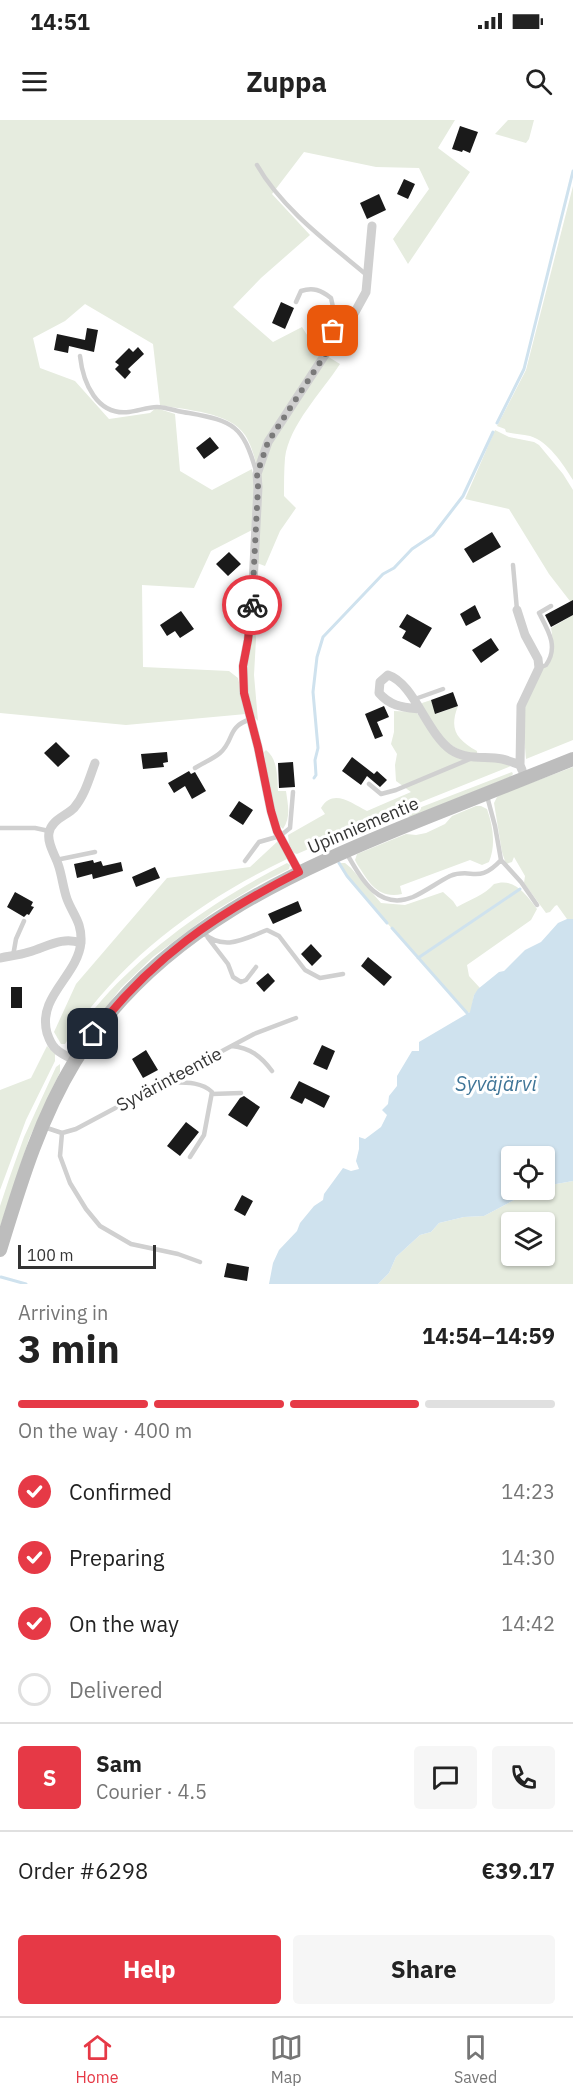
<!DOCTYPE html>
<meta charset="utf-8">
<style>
:root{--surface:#fff;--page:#f6f6f6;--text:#222;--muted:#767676;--line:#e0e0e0;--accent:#e63946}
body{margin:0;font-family:"IBM Plex Sans",sans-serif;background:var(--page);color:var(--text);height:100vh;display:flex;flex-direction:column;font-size:22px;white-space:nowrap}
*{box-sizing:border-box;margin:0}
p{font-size:20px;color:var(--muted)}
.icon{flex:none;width:33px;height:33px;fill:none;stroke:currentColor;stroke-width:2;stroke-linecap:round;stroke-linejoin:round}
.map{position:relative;height:1164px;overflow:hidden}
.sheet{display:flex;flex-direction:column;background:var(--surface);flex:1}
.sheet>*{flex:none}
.buttons{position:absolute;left:501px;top:1026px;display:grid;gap:12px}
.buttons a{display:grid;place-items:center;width:54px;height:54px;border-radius:6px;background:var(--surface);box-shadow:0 2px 4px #0004;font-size:30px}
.scale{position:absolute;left:18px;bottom:15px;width:138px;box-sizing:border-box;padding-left:6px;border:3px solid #333;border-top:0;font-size:16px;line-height:21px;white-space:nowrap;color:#333;-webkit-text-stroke:4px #fff;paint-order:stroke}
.pin{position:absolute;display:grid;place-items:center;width:51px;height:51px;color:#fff;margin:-26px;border-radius:12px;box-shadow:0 3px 9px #0006}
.courier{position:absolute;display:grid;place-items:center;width:60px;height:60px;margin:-30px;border:4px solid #e63946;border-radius:50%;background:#fff;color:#222;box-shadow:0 2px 8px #0007}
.summary em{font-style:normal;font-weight:700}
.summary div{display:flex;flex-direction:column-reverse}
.summary{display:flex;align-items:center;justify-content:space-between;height:102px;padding:0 18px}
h1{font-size:39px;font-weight:700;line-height:45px}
.bar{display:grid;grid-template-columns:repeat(4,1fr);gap:9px 6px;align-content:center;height:72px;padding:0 18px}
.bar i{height:8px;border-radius:4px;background:var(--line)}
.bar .selected{background:var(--accent)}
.bar p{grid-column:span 4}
.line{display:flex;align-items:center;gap:15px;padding:0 18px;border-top:2px solid var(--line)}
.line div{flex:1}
.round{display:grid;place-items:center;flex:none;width:63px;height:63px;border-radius:6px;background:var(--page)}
ol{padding:0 18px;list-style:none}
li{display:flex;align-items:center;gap:18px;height:66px}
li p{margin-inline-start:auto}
li .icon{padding:6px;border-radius:50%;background:var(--accent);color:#fff;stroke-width:4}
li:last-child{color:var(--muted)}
li i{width:33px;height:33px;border:3px solid var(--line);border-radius:50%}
.action{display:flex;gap:12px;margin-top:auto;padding:12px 18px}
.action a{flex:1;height:69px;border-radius:6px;background:var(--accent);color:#fff;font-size:24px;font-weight:700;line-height:69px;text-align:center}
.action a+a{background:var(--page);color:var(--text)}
.status{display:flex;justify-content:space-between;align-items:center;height:42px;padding:0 30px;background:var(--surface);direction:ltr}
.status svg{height:16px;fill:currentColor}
header{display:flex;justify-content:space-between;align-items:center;height:78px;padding:0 18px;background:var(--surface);font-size:27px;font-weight:700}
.tab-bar{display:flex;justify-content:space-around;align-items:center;height:84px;border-top:2px solid var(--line);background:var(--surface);font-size:16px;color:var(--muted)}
.tab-bar a{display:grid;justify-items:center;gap:3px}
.tab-bar .selected{color:var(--accent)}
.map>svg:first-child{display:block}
.green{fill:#e6ecdf;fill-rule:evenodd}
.water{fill:#cfe2ee}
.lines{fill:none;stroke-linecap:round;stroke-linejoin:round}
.stream{stroke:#cfe2ee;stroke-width:3}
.building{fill:#1a1a1a}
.lane{stroke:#d0d0d0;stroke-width:4.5}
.street{stroke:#d0d0d0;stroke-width:9}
.secondary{stroke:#bdbdbd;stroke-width:14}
.done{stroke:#7a7a7a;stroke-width:6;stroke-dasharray:0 10.8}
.route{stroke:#e63946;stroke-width:8}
.labels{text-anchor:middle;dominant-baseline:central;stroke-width:6;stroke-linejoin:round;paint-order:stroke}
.street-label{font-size:18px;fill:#333;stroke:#fff}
.water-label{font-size:20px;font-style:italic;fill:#3f7597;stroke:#fff}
</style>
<div class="status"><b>14:51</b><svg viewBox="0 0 49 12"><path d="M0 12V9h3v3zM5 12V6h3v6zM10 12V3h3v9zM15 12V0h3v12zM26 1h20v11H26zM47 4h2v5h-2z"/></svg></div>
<header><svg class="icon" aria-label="menu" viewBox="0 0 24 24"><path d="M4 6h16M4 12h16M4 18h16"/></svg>Zuppa<svg class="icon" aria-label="search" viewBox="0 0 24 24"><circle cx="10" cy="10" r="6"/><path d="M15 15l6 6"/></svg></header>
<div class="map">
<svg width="573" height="1164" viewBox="0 0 573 1164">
<rect width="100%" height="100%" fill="#fff"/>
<path class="green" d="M0,0H455L438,28L470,52L408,144L393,119L429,69L419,48L376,47L304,32L272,74L310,115L261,158L233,187L273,222L302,207L316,229L322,234L257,346C254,336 251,324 245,315C230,292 185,290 160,285L153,224L85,184L65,201L33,218L40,248L75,261L109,299L150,293L156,288L175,294L180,351L212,370L252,349L255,368L254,409L211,431L194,468L142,465L143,547L229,551L238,558L246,594L126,605L0,593Z
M508,0H534L529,19L526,23L495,14Z
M573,66V360C563,344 548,321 530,316C522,314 514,314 506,312L505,309L497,306L526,250Z
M327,236L340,244C322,272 289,305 285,338C284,350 284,364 284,376L296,388L280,411L265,446L257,443L259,356L270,323Z
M495,310L509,317L534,322L539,325L563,354L573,370V485L549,454L509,389L465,379Z
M253,489L256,519L254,555L258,601C236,581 249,516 253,489Z
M573,495V620L526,639L522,593L540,549L547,546C552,532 554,523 551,508Z
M431,580L436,594L458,586C449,609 456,619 477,631V633C448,634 435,607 422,586V583Z
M394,591L416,592L447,631L504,642L511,646L366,704L297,734L294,733L289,724L288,715L325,694L321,688C333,668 351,683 367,691L411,672L396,661L395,645L397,634L391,624L394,612Z
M266,630C278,639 277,657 278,671H286C288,685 291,697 283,709C271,698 267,650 264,632Z
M573,647V799H567L557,785L555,786L550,792L546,793L524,763L525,756L514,737L512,742L506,744L502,732L494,683L497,677L504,673Z
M512,652L513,654L510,657L410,697L406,695V693Z
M476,686H481L487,689C493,706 496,725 489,742L482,745L470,740L400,766L402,774C377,779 369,762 357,744L355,740L357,734L406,714L416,715L426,713L445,704L452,696Z
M278,721L285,733L287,739C199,781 117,841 65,924H61L54,912L76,864L167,758L250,747Z
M287,743L290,745L289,749L261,763L213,792L153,837L121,868L78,923L74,927L69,928C77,907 95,888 109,872C160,818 221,777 287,743Z
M339,743H345L351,748L381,783L405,785L443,772L453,781L457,787C469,780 485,775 494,764C514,757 526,774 537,789L531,800L467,845L469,856L480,868L474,875L471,892L467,893L387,803L347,756Z
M47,926L55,934V941L26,1000L0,1070V970L31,958Z
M60,944V952L29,1019L0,1107V1086L9,1059L24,1017L56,947Z
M573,1061V1164H378L389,1153L396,1137L420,1115L431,1112L439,1103L464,1097L484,1096L514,1080L528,1070H544L545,1066ZM512,1102H544V1136H512Z"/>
<path class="water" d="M567,799H573V1061L545,1066L544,1036H512V1070H528L514,1080L484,1096L464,1097L439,1103L431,1112L420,1115L396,1137L389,1153L378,1164H269L273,1143L279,1130L297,1111L300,1103L314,1086L323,1080L324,1074L343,1048L351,1051L359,1049L356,1041L359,1029V1017L365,1019L381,1007L387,995L382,990L388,984L389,976L397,966V956L412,931H419V922L470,892L474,875L478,869L499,852L504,851L525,830L541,822L558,803Z"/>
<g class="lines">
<path class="stream" d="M497,303L524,249L573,51
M314,658L316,655L315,640L318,628L313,572L317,537L323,517L383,454L394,448L412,429L433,415L463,376L493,312
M339,743L347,756L387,803
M392,808L467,893
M418,838L520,769
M1,1157L26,1164"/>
</g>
<path class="building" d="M460,6L478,12L470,33L463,30L462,32L452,29Z
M404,59L415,64L408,79L397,74Z
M379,74L386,90L367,99L360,83Z
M281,182L294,188L285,209L272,203Z
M87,208L98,210L94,232L69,226L68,233L54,230L57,214L85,220Z
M138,227L144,234L128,249L131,252L125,259L115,249L119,245L115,242L129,228L133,232Z
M210,317L219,328L204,339L196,328Z
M492,412L501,427L473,443L464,429Z
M229,432L241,444L228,456L216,444Z
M573,480V495L551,507L545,495Z
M475,485L481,498L466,506L460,494Z
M181,491L194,509L180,518L175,511L167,516L160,505Z
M407,494L432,508L420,528L402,518L406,511L399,507Z
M491,518L499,530L481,543L472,530Z
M453,572L458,586L435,594L431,580Z
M384,586L389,597L377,602L383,616L375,619L365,594Z
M56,622L70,636L58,647L44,633Z
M167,632L168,642L163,643L164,647L143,649L141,634Z
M352,637L374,654L377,651L387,660L380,667L367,656L361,665L342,651Z
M293,642L295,667L279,668L278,643Z
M189,651L191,654L195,652L206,671L192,679L185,666L174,673L168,663Z
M239,681L253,690L243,705L229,696Z
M93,740L94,743L101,741L103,746L121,742L123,751L93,759L92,754L77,758L74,744Z
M155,747L160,758L136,767L132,757Z
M15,772L33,782L31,786L34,787L29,795L27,794L24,797L7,787Z
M298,781L302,791L273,804L268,794Z
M311,824L322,836L312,846L301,834Z
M368,837L392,857L384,866L361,846Z
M268,853L275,861L264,872L256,863Z
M11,867H22V888H11Z
M322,925L335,931L327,950L313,944Z
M146,930L158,950L143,958L132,939Z
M299,961L330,976L324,988L305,978L302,984L290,978Z
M244,976L260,987L247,1007L228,995L240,978Z
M186,1002L199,1012L180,1036L167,1026Z
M242,1075L253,1081L245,1096L234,1090Z
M227,1143L249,1147L247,1161L224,1157Z"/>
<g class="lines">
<path class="lane" d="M257,45C282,89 330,124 368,156
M296,182L301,171C313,167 321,170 331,178L333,187L332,220
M80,236C83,263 97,296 129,292C138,291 148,287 157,287C167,287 178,292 189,293C234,301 243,306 256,351
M513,445L517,490
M539,548L546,545C559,527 548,510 539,493L551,486
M415,579L443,569
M195,648C203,643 213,639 220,633C235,620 226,607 251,599
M369,664L381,674L396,670L470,639
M487,676L495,706L501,740L521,762L537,785
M0,708H35L49,711
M347,734C362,760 379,791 413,777C426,771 438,762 450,756C472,747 478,765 501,740
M56,740L95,732
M245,741L259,722L280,716L290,708L293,672
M202,812C224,832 244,819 267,810L279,816L305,850L320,858L343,854
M208,818L228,844L233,857L241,862L246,860L256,847
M13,836L16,819L24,801
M232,926C250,928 261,936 272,951
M164,962C179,963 200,960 212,972L204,1015L190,1037
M212,974L241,973
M44,1007L62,1013L76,1009L254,914L296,898
M62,1013L60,1036L70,1063L86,1089L100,1106L131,1124L178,1134L200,1142"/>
<path class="street" d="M517,490L525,515L538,539L539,548L521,586L520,645L522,650
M419,589C402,587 390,586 379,573L380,562L388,555C414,563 427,614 451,630C466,640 485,636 502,639C508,640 514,643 520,645
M299,752L277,711L271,691L258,627L244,573L243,546L248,520L252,483L258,367L257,354L268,322L332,224L355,192L366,172L372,106
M0,838C10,836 20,835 29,832C47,827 62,816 81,823
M75,941C69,937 61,934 56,929C51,925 49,919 47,913C37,876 78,856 81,822C82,802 73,795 67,779C63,768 62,755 58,744C55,735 47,723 49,713C51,700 66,696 74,688C85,675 89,659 95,643"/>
<path class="secondary" d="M0,1130C20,1065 39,1000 75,941C156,810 293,751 430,696C478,677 525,658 573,639"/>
</g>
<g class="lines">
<path class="done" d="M252,485L258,367L257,354L268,322L332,224L333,211"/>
<path class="route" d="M93,914C153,837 213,796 299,752L277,711L271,691L258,627L244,573L243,546L248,520L252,485"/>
</g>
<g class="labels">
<g class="street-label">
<text transform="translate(363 705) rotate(-23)">Upinniementie</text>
<text transform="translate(169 959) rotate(-28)">Syvärinteentie</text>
</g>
<g class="water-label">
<text x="496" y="963">Syväjärvi</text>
</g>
</g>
</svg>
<div class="buttons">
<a><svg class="icon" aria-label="locate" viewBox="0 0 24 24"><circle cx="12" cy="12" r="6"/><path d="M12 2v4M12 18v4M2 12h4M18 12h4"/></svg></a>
<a><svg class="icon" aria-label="layers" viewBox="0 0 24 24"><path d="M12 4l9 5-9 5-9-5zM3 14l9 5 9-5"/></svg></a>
</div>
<div class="scale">100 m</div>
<div class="pin" style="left:333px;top:211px;background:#ea580c"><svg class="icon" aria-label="bag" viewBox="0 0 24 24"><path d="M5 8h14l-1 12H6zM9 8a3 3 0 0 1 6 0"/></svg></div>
<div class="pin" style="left:93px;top:914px;background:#1f2937"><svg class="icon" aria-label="home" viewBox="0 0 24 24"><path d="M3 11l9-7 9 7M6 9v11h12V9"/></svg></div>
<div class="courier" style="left:252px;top:485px"><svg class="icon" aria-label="bike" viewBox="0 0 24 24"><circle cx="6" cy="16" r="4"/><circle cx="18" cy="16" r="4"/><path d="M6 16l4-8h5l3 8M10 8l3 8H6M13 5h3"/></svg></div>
</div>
<section class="sheet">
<div class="summary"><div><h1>3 min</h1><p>Arriving in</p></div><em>14:54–14:59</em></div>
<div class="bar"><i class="selected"></i><i class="selected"></i><i class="selected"></i><i></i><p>On the way · 400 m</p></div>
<ol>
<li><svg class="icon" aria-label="check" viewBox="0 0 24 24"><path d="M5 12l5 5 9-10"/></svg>Confirmed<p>14:23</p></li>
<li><svg class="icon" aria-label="check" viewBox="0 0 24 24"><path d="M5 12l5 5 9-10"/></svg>Preparing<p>14:30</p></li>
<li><svg class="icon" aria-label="check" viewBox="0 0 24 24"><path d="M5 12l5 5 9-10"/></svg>On the way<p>14:42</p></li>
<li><i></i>Delivered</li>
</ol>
<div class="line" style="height:108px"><b class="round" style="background:var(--accent);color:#fff">S</b><div><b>Sam</b><p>Courier · 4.5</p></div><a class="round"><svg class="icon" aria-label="chat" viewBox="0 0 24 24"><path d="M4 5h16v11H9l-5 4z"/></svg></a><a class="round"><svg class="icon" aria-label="phone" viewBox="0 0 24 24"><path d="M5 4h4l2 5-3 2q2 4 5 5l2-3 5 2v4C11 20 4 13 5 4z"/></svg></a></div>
<div class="line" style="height:78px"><div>Order #6298</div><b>€39.17</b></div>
<div class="action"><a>Help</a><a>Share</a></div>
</section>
<nav class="tab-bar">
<a class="selected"><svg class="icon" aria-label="home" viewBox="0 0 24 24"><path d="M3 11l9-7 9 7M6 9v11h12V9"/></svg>Home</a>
<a><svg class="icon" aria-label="map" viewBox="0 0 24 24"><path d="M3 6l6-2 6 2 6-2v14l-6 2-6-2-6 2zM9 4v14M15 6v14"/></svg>Map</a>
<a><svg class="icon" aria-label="saved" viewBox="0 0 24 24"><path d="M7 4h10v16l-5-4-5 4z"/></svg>Saved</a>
</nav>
